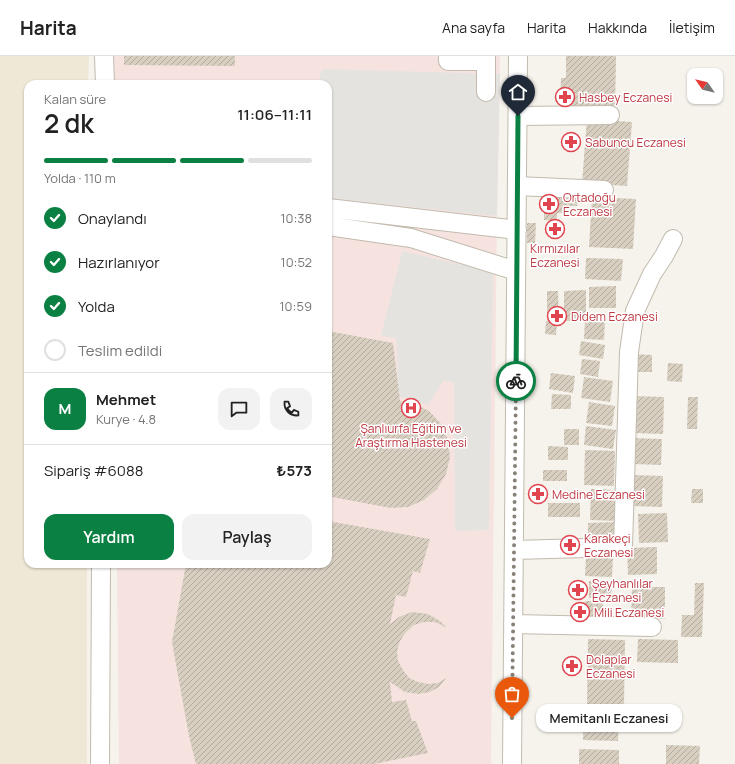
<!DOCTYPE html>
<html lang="tr">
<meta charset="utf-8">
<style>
:root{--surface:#fff;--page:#f2f2f2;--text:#222;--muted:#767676;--line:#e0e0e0;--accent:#0b8043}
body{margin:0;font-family:Manrope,sans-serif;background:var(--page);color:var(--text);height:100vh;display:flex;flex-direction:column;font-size:15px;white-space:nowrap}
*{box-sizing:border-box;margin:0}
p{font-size:13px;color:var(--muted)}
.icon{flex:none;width:22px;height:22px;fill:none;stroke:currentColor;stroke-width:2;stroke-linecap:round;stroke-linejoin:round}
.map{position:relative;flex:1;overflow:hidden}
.side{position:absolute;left:24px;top:24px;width:308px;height:488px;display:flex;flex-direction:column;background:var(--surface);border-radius:12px;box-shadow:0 1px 3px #0004}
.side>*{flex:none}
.needle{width:26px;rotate:304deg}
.controls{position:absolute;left:687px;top:12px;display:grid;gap:8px}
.controls a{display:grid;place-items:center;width:36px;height:36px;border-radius:8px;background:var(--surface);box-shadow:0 1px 3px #0004;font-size:20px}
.pin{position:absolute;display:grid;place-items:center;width:34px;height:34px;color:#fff;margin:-41px -17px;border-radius:50% 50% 50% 0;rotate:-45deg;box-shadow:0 0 4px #0007}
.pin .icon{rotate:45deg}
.courier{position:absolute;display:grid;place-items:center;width:40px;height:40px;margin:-20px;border:3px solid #0b8043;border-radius:50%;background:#fff;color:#222;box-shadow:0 1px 5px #0007}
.bubble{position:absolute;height:28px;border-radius:12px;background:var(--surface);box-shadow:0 1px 3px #0004;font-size:13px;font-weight:600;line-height:28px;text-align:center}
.head em{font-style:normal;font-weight:600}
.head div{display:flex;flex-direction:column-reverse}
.head{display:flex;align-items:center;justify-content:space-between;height:68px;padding:0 20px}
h1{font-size:26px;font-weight:600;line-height:30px}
.bar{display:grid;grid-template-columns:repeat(4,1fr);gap:6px 4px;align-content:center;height:48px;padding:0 20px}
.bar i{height:5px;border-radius:3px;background:var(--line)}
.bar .current{background:var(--accent)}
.bar p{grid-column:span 4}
.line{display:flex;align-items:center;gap:10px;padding:0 20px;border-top:1px solid var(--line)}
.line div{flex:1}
.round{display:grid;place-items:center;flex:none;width:42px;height:42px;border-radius:12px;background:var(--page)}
ol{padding:0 20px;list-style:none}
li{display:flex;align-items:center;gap:12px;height:44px}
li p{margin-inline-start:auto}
li .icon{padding:4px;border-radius:50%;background:var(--accent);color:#fff;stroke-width:4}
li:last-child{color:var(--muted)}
li i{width:22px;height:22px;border:2px solid var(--line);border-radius:50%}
.action{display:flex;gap:8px;margin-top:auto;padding:8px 20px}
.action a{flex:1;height:46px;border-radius:12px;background:var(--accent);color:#fff;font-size:16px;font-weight:600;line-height:46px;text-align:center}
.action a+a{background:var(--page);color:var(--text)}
header{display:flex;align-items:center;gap:24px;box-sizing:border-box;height:56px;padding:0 20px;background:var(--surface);border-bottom:1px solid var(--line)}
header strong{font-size:19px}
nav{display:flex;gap:22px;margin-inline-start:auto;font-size:14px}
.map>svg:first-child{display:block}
.education{fill:#efe8d6}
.medical{fill:#f6e3e0}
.parking{fill:#e5e3e0}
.building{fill:url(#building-hatch)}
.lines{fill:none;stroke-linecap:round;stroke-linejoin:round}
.minor-casing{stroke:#c2bbae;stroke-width:20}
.minor{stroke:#fff;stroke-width:18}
.done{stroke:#878178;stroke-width:4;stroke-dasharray:0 7.2}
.route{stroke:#0b8043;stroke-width:5}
.labels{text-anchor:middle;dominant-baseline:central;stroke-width:3;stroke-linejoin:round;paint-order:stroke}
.health-label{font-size:12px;fill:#be3a42;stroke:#fff;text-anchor:start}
</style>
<header>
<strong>Harita</strong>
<nav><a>Ana sayfa</a><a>Harita</a><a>Hakkında</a><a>İletişim</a></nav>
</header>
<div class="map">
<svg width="735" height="708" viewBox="0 0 735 708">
<defs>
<pattern id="building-hatch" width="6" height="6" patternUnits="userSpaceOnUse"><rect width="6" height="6" fill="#d8cfc1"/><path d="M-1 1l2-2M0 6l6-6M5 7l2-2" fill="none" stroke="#b1aa9e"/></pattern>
</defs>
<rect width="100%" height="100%" fill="#f6f3ec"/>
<path class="education" d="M0,0H89L88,28H28V508H87V708H0Z"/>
<path class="medical" d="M114,0H500L497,160L491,708H119L117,508H328V28H114Z"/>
<path class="parking" d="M322,13L500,18L497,160L328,142V28H318Z
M402,195L493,216L489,474L455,475L454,327L444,324L428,349L399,340L396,282L381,280Z"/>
<path class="building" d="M124,0H235V10L124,9Z
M566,0H616L615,55H560L561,22H566Z
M587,63L632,66L627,130L582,127Z
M544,136H577V150H569L563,157H557V165L544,164Z
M592,141L636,143L633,193L589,191Z
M527,167H536L535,187H527Z
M586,202L623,203L621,225L585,223Z
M616,230V252H589V231Z
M586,234V263H605L604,284L584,283L585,264L564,265V235Z
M547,235H558L559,262H547Z
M546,265H557L556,279L545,278Z
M328,275L393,287L400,345L413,347L429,355L441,368L448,384L450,401L446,418L437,433L424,444L408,451L391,452L332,441L328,461Z
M581,285L605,289L603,303L579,299Z
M631,298L652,299V316H630Z
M582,303L600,305L598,321L580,318Z
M668,307L683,308L682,326L667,325Z
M551,317L575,320L573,337L549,333Z
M584,321L613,325L610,346L581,342Z
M552,338L571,339V353H551Z
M634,340L664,341L663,378L633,377Z
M688,341H698L697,373H687Z
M589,346L615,350L612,370L586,367Z
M586,370L616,374L613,393L584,389Z
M564,373H579V389H564Z
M632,382L662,383L661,409L632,408Z
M548,390L568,391V404H548Z
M585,394L615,395L614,430L584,429Z
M543,414H567V425H543Z
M632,419L663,420L662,451L631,450Z
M591,433L618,434L617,465L590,464Z
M692,433H703V447H691Z
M548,447H580V461H548Z
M667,457L668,486L639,487L638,458Z
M328,465L430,483L420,517L413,515L406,541L396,539L390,568L399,561L412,556L428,558L440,565L447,572L435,566H424L414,569L406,576L400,585L397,595L398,605L403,614L409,622L418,626L428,628L438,627L446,622L439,631L430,636L418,638L405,636L390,626L392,646L406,644L412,665H416L428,697L374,708H196L189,680L172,586L186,508H328Z
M615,466L616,484H588V467Z
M657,491V518L628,519L627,492Z
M586,501L613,502L612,521L585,520Z
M589,525L612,526L611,542H589Z
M695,527H704L702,581H681L682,559H694Z
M632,531H665V563H631Z
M585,545H603L602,560H584Z
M588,583L625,584L624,649L587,648Z
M638,583L678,584V607L637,606Z
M584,653L619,654L618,685L583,684Z
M666,689L700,690L699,708H666Z
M579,693L619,694V708H579Z"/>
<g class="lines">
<defs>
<path id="minor" d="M104,0L105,28
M448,0V5H486
M486,0V36
M518,60L610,59
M517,130L604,134
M328,152L517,174
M328,170L411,182L516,215
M514,494L623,491L629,296L635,255L652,218L664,200L673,183
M513,568L652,571
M100,708L101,508
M512,708L518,0"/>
</defs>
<use href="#minor" class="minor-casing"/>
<use href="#minor" class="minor"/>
</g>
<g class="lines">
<path class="done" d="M512,662L516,325"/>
<path class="route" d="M516,325L518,60"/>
</g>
<defs>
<symbol id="pharmacy-ring" viewBox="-11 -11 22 22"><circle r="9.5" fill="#fff" stroke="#e0444e" stroke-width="1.5"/><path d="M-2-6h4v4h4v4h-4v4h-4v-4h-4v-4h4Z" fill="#e0444e"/></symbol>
<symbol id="hospital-ring" viewBox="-11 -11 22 22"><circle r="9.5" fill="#fff" stroke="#e0444e" stroke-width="1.5"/><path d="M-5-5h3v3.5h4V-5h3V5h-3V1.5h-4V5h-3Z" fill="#e0444e"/></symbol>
</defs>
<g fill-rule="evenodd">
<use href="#pharmacy-ring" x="554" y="30" width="22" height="22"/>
<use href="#pharmacy-ring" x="560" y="75" width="22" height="22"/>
<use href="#pharmacy-ring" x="538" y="137" width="22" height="22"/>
<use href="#pharmacy-ring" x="544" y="162" width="22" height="22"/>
<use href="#pharmacy-ring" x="546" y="249" width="22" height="22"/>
<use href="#hospital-ring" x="400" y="341" width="22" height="22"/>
<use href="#pharmacy-ring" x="527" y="427" width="22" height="22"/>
<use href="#pharmacy-ring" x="559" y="478" width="22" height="22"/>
<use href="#pharmacy-ring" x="567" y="523" width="22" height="22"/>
<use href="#pharmacy-ring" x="569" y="545" width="22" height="22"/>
<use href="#pharmacy-ring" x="561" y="599" width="22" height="22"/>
</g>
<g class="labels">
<g class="health-label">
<text x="579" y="41">Hasbey Eczanesi</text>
<text x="585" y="86">Sabuncu Eczanesi</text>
<text x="563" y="141">Ortadoğu<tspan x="563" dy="14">Eczanesi</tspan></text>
<text x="555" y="192" text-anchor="middle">Kırmızılar<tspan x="555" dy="14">Eczanesi</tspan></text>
<text x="571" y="260">Didem Eczanesi</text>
<text x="411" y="372" text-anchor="middle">Şanlıurfa Eğitim ve<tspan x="411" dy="14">Araştırma Hastenesi</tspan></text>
<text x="552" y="438">Medine Eczanesi</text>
<text x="584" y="482">Karakeçi<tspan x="584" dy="14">Eczanesi</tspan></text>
<text x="592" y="527">Şeyhanlılar<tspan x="592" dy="14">Eczanesi</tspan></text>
<text x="594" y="556">Mili Eczanesi</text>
<text x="586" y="603">Dolaplar<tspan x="586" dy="14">Eczanesi</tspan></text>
</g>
</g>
</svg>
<div class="controls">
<a><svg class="needle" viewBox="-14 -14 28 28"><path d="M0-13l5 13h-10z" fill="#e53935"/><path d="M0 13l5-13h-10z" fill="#767676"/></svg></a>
</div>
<div class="pin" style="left:512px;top:662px;background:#ea580c"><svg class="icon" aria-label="bag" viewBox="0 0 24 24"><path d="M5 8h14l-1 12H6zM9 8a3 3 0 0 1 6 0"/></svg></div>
<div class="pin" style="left:518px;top:60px;background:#1f2937"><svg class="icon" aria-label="home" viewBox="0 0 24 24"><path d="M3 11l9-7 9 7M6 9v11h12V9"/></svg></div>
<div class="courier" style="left:516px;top:325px"><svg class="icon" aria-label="bike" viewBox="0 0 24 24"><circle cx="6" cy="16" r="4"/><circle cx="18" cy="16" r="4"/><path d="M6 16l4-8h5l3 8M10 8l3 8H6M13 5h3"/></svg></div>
<div class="bubble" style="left:536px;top:648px;width:146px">Memitanlı Eczanesi</div>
<section class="side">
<div class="head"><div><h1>2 dk</h1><p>Kalan süre</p></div><em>11:06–11:11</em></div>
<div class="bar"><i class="current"></i><i class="current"></i><i class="current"></i><i></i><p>Yolda · 110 m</p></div>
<ol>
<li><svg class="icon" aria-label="check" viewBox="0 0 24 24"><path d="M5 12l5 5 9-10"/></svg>Onaylandı<p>10:38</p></li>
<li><svg class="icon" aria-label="check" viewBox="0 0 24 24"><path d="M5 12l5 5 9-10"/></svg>Hazırlanıyor<p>10:52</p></li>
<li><svg class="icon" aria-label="check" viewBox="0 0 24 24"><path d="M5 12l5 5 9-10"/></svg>Yolda<p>10:59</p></li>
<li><i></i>Teslim edildi</li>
</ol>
<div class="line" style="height:72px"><b class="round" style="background:var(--accent);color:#fff">M</b><div><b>Mehmet</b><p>Kurye · 4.8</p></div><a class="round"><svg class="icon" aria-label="chat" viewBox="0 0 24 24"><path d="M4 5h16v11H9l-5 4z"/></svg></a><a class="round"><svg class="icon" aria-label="phone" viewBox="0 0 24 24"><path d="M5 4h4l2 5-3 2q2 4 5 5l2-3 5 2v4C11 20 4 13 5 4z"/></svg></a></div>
<div class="line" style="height:52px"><div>Sipariş #6088</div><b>₺573</b></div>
<div class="action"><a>Yardım</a><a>Paylaş</a></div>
</section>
</div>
